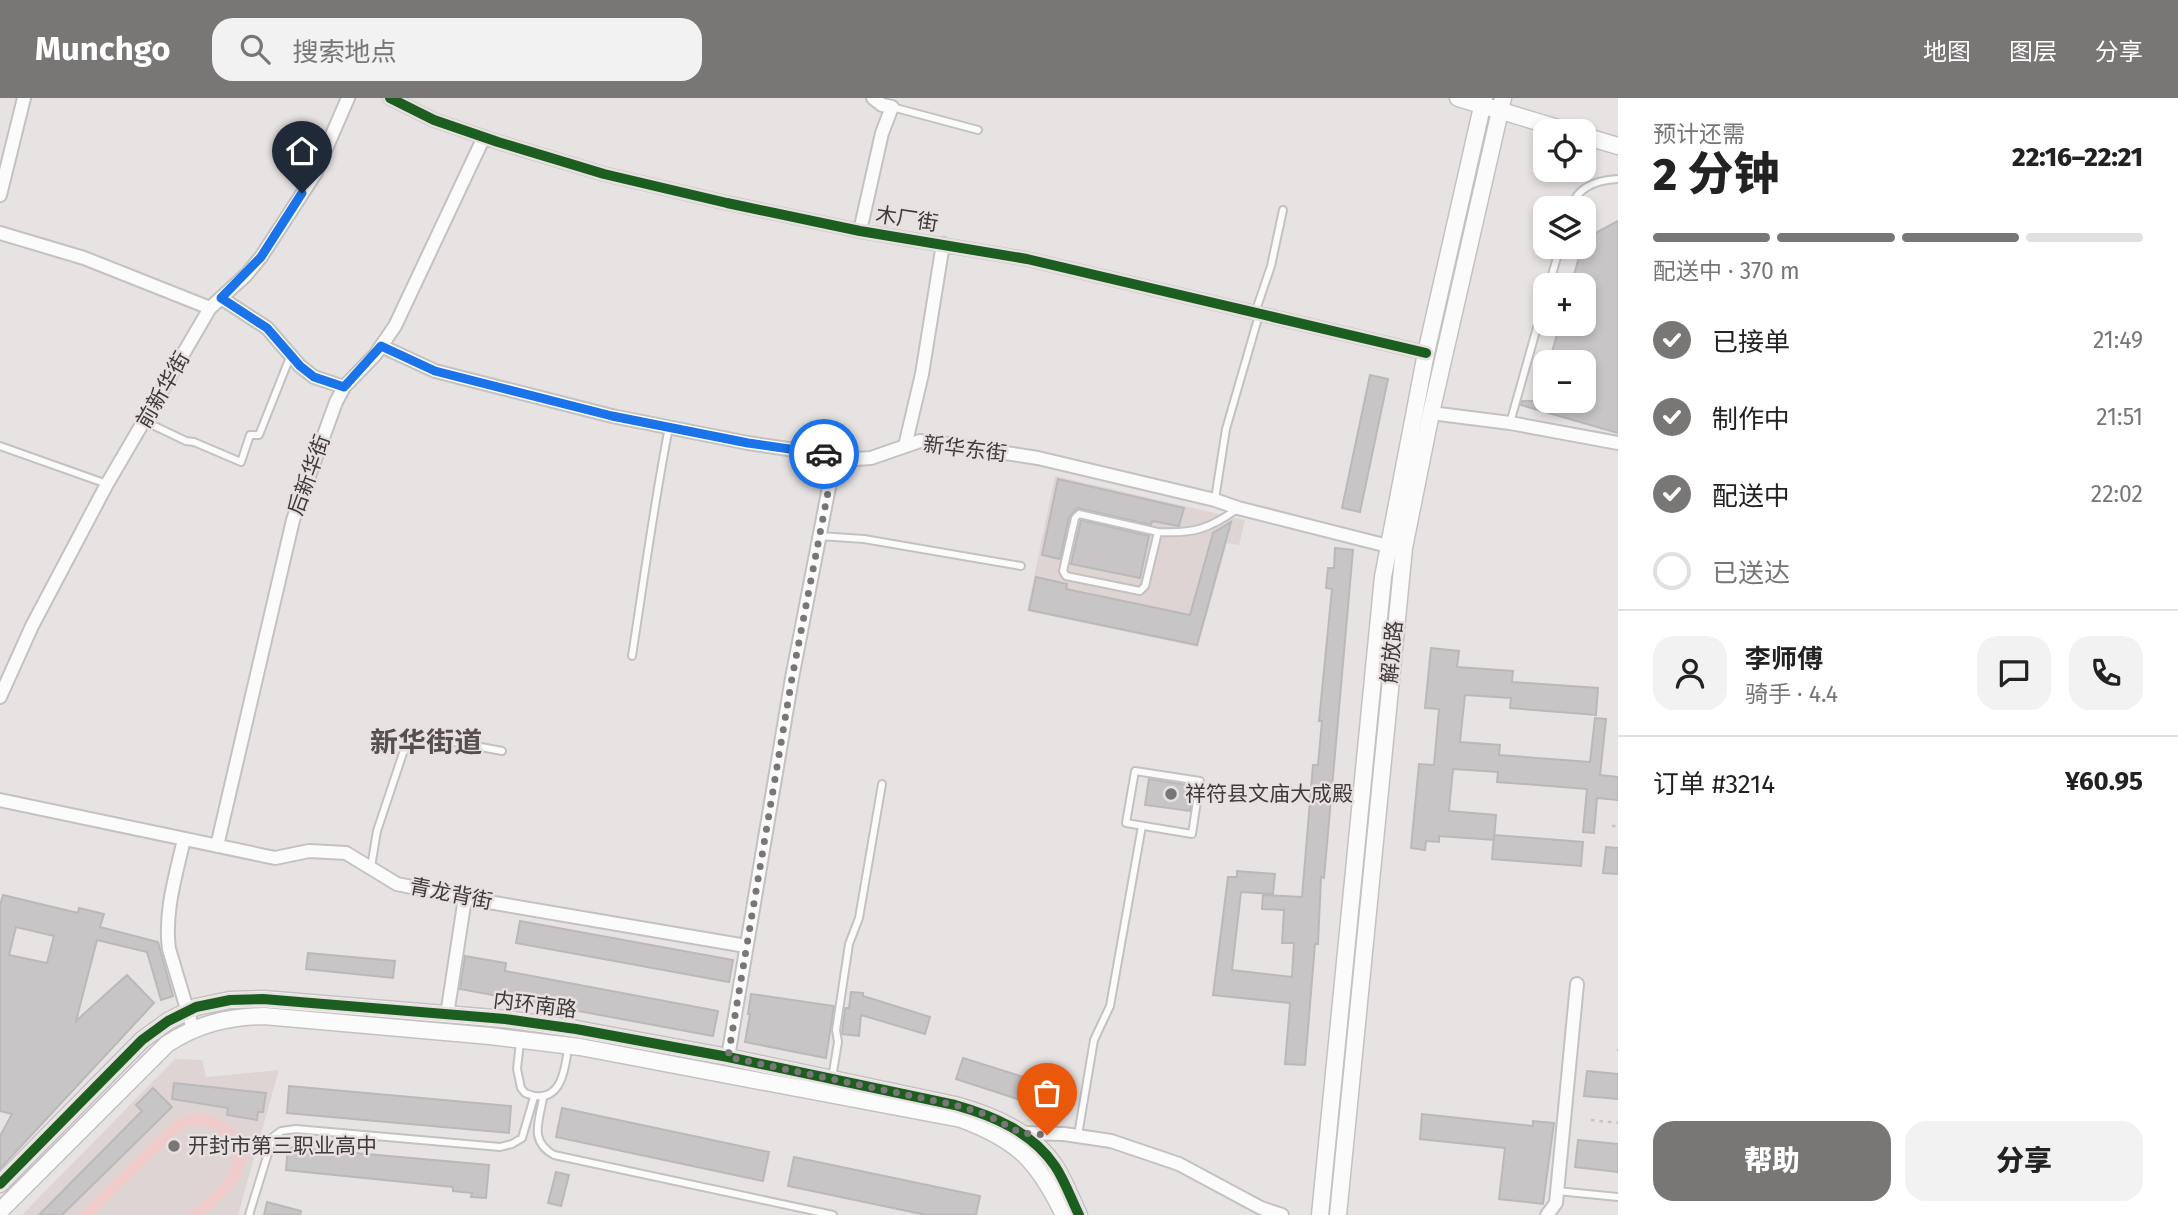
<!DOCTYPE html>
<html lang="zh">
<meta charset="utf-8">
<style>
:root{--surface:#fff;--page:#f2f2f2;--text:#222;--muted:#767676;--line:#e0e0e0;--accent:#797676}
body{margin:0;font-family:"Fira Sans","Noto Sans SC",sans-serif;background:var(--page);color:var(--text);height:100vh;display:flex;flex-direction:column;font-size:26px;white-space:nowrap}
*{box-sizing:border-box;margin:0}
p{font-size:23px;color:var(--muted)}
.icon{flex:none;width:38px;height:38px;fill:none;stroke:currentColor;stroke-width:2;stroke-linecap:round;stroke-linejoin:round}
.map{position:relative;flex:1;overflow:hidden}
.drawer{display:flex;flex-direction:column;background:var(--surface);width:560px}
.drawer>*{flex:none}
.buttons{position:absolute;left:1533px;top:21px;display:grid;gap:14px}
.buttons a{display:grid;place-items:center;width:63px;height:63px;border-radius:14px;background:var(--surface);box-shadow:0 4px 10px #0003;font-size:35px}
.pin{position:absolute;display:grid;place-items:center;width:60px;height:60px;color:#fff;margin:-72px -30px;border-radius:50% 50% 50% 0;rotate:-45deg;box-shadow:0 0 7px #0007}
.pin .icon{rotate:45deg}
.courier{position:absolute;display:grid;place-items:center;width:70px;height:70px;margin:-35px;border:5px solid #1a73e8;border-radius:50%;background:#fff;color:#222;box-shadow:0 2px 9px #0007}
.head em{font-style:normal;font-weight:800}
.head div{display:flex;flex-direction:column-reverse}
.head{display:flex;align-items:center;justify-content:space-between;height:119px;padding:0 35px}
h1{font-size:46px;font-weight:800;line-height:52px}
.bar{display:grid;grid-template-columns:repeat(4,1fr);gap:10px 7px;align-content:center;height:84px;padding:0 35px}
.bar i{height:9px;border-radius:5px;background:var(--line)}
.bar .on{background:var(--accent)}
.bar p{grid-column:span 4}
.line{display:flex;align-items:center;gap:18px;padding:0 35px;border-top:2px solid var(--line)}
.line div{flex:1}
.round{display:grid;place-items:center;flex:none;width:74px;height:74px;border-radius:21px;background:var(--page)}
ol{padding:0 35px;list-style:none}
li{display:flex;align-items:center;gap:21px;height:77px}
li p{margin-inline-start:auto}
li .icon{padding:7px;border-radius:50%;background:var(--accent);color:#fff;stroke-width:4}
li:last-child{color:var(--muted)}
li i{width:38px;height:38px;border:4px solid var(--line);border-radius:50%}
.button{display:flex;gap:14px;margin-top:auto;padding:14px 35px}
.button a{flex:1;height:80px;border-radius:21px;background:var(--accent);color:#fff;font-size:28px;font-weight:800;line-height:80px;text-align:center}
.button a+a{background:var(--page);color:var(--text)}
header{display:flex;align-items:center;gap:42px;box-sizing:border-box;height:98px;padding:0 35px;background:var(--accent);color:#fff}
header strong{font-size:33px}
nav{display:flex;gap:38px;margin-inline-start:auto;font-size:24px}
.search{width:490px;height:63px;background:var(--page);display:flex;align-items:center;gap:18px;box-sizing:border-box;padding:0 24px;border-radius:21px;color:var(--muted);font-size:26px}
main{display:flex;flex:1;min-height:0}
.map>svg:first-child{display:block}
.built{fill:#ded4d4}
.green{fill:#f0cbcb}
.building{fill:#c7c5c6;stroke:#bab9b9;stroke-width:2;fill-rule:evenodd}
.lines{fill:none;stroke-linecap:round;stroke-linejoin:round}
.lane-casing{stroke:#c4c1c1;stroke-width:10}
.street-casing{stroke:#c4c1c1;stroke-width:16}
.secondary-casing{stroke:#c4c1c1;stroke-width:19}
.path{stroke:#c5c4c4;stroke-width:2.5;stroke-dasharray:3.5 5;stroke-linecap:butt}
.lane{stroke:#fbfbfb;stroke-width:6}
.street{stroke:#fbfbfb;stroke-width:12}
.secondary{stroke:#fbfbfb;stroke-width:16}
.cycleway-casing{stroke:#e9e1e1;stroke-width:15}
.cycleway{stroke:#1b5e20;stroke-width:10}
.done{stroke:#797676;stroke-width:7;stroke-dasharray:0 12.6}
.route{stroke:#1a73e8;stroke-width:9}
.poi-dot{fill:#797676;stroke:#e9e1e1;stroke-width:2.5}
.labels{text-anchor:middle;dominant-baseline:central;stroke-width:5;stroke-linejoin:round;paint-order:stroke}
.street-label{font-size:21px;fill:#3e3b3b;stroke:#e9e1e1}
.poi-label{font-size:21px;fill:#3e3b3b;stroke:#e9e1e1;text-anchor:start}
.district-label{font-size:28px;font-weight:bold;fill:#564f4f;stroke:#e9e1e1}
</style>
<header>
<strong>Munchgo</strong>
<div class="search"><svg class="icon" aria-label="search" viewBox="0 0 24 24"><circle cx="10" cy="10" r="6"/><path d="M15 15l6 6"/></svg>搜索地点</div>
<nav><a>地图</a><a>图层</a><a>分享</a></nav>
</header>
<main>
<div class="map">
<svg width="1618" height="1117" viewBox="0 0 1618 1117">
<rect width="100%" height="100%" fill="#e7e3e3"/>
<path class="built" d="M1055,378L1245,422L1239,447L1227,445L1198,549L1027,513Z
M175,961L202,962L206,979L279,972L238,1117H22Z"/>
<path class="green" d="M195,1015C228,1016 260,1049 238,1082C230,1095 215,1106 204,1117H187C199,1106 225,1087 230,1073C243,1042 209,1019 182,1030L93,1117H78L176,1021Z"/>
<path class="building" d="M1618,123V335L1521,307L1522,303H1584V264H1549L1560,226H1584V187H1571L1582,149H1584V134L1594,136Z
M1370,277L1388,281L1360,414L1342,410Z
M1058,381L1184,410L1179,428L1152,423L1151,427L1078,410L1069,419L1060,461L1042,457Z
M1081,422L1149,438L1140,480L1071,466Z
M1231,424L1197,547L1029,512L1036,479L1067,486L1066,491L1190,517L1213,435Z
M1335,450L1353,452L1324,780L1321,779L1318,846H1315L1305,967L1285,966L1290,905L1213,897L1228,779H1237V773L1275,776L1273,796L1241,794L1232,872L1292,879L1294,845H1282L1284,812L1262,811L1263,797L1302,799L1313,667H1318L1322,623H1319L1332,491L1326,490L1328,470H1334Z
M1431,550L1459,553L1457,569L1513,573L1512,584L1598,590L1596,617L1510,610L1511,600L1465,597L1460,644L1500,647L1499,657L1590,664L1595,620L1606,621L1600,677L1618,679V702L1597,700L1594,735L1583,734L1587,691L1497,684L1498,674L1453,671L1449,713L1496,717L1494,742L1439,738V744L1426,743L1425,752L1411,750L1419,666L1434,667L1439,611L1425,610Z
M1149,681L1194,688L1190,713L1145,707Z
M1494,737L1583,744L1581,768L1492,761Z
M1606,749L1618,750V776L1603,775Z
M3,797L78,815L79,810L104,816L100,829L158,844L173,898L161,902L147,854L97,842L76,923L127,877L154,905L0,1071V1038L12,1016L0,1013V807ZM16,829L54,838L47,865L9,857Z
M520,823L733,862L729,884L516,845Z
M308,855L395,863L393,880L306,871Z
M465,858L506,865L505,873L718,913L713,938L460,891Z
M851,894L863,895V898L930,919L925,936L861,917L859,938L842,936L845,910H849Z
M751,896L834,908L826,960L745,944L750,916H748Z
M963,960L1071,994L1064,1016L956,981Z
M1587,973L1618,976V1001L1584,998Z
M174,985L266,995L263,1014H258L257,1022L227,1017L228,1010L172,1001Z
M289,988L511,1008L509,1035L287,1015Z
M153,990L172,1009L62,1117H39L142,1013L136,1007Z
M562,1010L769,1054L763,1083L556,1039Z
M1422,1016L1533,1028V1023L1554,1025L1543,1106L1499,1101L1505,1050L1420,1041Z
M1578,1042L1618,1046V1074L1575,1069Z
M288,1049L489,1067L486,1100L471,1099L472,1095L453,1093V1089L286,1072Z
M794,1059L980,1098L976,1117H926L788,1088Z
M556,1074L569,1077L561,1108L548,1105Z
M267,1104L301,1113L300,1117H264Z"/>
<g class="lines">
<defs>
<path id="lane" d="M892,9L978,32
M1571,110C1577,89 1597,82 1618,81
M1549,187L1560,149
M1255,215L1271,168L1283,112
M144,323L186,343L194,344L241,364L250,337H259L290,259
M1510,325L1545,201
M0,348L107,386
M1215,401L1226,331L1259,217
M1079,416L1158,434L1145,488L1140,493L1066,478L1063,473L1075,420Z
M1158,434C1193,436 1209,431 1237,411
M819,438L864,441L1021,468
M632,558C644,481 654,405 669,329
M1135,673L1200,683L1192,736L1126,725Z
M371,769L377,733L403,655L414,641L423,638L502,653
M520,944L517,971L521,990L525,995C559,1009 565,976 568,949
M832,980L838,944L836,932L849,846L859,820L882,686
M543,1000C539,1024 529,1043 554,1057L833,1117
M1078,1037L1094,942L1110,908L1142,728
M1557,1093L1618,1099
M249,1117L273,1039L281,1033L296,1031L500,1049L512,1046L522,1040L534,999"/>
<path id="street" d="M390,0L434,22L498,44L604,76L727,105L860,133L1027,161L1426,255
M0,97L24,0
M860,133L882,35L892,9L882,7L873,0
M0,135L84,160L210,210
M221,200L267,230L300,268L314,279L344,289
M381,248L435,273L612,318L748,345L855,361L871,360L920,343L941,345L1038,360L1215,402L1238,410L1388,448
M1431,315L1510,325L1618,345
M905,348L922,276L943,146
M0,599L32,528L107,386L210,210L246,177L261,159L315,76L348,0
M0,702L275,760L309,753L346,755L397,786L465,800L746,848
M184,741C176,777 164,814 169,851L193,931
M217,748L293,422L336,304L344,289L375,257L395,228L484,39
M447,917L465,800
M728,959L792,580L835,358
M1022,1035L1064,1036L1111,1043L1179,1066L1261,1110L1282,1117
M1547,1117L1556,1105L1577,886"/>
<path id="secondary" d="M1458,0L1568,33
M1584,38L1618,48
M0,1086L142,942L168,923L196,909L230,902L263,901L505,921L576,931L728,959L955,1007C994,1018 1032,1034 1055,1068C1065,1083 1071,1101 1079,1117
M0,1113L167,946C198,926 227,919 264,918L490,938L580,949L961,1021C1018,1042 1038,1063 1064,1117
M1320,1117L1383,479L1426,255L1484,0
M1338,1117L1404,450L1431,315L1503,0"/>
</defs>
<use href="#lane" class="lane-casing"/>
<use href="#street" class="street-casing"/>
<use href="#secondary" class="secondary-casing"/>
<path class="path" d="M1612,728H1618
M1617,952H1618
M1591,1022L1618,1025"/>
<use href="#lane" class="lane"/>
<use href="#street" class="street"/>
<use href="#secondary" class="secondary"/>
<defs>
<path id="cycleway" d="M390,0L434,22L498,44L604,76L727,105L860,133L1027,161L1426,255
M0,1086L142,942L168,923L196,909L230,902L263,901L505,921L576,931L728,959L955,1007C994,1018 1032,1034 1055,1068C1065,1083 1071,1101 1079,1117"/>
</defs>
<use href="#cycleway" class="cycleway-casing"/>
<use href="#cycleway" class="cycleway"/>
</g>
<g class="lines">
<path class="done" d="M824,356L835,358L792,580L728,959L955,1007L985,1016L1021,1035L1047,1037"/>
<path class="route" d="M302,95L261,159L221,200L267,230L300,268L314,279L344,289L381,248L435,273L612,318L748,345L824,356"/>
</g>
<g class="poi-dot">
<circle cx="1171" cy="696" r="7"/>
<circle cx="174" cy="1048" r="7"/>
</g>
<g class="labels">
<g class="street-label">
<text transform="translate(907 121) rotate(9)">木厂街</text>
<text transform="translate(163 292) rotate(-60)">前新华街</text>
<text transform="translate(965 351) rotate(7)">新华东街</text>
<text transform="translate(309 377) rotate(-70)">后新华街</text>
<text transform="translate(1392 554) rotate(-85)">解放路</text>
<text transform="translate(451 796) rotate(11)">青龙背街</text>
<text transform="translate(535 907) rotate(7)">内环南路</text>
</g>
<g class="poi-label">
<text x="1185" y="696">祥符县文庙大成殿</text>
<text x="188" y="1048">开封市第三职业高中</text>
</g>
<g class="district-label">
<text x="426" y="644">新华街道</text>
</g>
</g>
</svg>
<div class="buttons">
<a><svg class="icon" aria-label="locate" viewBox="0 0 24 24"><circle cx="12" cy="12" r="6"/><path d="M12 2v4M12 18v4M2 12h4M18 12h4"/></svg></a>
<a><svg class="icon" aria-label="layers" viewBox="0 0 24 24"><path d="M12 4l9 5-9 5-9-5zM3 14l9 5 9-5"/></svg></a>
<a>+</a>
<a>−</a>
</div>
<div class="pin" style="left:1047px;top:1037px;background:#ea580c"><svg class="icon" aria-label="bag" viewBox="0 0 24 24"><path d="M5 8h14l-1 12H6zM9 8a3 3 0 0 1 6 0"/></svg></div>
<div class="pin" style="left:302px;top:95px;background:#1f2937"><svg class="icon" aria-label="home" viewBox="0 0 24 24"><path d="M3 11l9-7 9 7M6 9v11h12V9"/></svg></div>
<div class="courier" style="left:824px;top:356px"><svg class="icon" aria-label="car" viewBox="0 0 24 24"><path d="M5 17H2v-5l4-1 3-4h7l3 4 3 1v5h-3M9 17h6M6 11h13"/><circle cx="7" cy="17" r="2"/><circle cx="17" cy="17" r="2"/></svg></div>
</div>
<section class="drawer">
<div class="head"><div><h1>2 分钟</h1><p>预计还需</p></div><em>22:16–22:21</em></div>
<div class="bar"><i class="on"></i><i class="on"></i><i class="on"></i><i></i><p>配送中 · 370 m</p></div>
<ol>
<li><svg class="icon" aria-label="check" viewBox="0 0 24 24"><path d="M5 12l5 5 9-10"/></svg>已接单<p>21:49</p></li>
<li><svg class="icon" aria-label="check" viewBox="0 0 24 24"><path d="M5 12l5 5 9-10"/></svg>制作中<p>21:51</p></li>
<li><svg class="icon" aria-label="check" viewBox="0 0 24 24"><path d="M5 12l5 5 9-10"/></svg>配送中<p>22:02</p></li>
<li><i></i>已送达</li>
</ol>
<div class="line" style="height:126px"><a class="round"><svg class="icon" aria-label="person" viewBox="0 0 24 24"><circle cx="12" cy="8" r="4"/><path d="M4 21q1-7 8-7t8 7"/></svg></a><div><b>李师傅</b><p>骑手 · 4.4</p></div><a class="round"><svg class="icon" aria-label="chat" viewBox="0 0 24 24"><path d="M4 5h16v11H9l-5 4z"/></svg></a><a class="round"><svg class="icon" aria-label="phone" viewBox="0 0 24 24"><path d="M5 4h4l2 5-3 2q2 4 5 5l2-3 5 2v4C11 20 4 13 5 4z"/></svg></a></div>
<div class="line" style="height:91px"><div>订单 #3214</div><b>¥60.95</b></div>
<div class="button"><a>帮助</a><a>分享</a></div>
</section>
</main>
